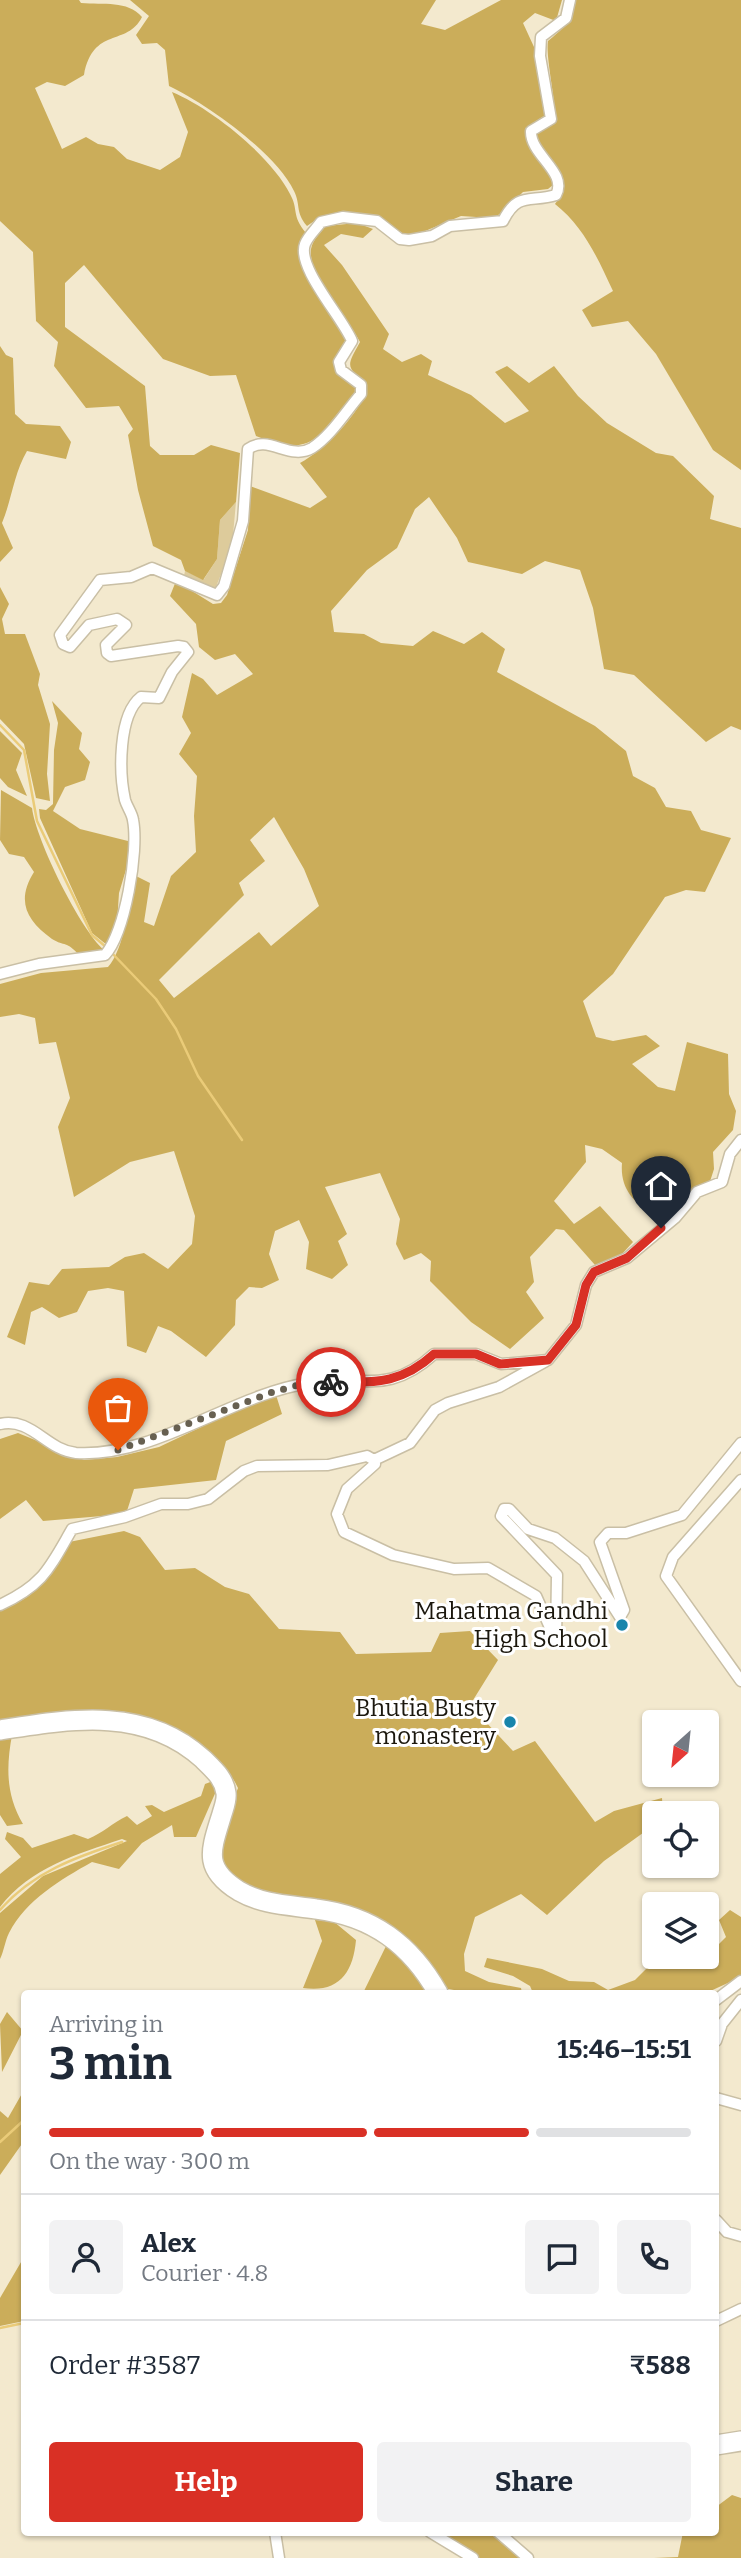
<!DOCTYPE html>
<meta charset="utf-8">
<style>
:root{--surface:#fff;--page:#f2f2f3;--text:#1f2937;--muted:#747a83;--line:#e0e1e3;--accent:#d93025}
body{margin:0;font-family:Bitter,serif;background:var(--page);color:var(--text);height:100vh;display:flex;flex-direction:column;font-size:26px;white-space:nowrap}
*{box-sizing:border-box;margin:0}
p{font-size:23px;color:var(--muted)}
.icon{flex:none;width:38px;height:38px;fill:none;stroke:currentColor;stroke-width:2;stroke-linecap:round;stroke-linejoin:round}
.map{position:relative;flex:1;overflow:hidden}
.details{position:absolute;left:21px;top:1990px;width:698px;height:546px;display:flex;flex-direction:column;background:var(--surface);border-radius:7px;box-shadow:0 2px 5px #0004}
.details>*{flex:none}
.needle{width:46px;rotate:207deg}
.buttons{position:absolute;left:642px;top:1710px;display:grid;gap:14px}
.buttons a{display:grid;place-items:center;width:77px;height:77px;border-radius:7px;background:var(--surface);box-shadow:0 2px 5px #0004;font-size:35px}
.pin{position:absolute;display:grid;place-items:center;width:60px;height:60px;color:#fff;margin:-72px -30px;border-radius:50% 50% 50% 0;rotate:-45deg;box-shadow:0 0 7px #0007}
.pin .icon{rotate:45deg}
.courier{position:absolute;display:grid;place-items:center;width:70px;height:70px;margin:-35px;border:5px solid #d93025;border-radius:50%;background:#fff;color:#222;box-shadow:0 2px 9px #0007}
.overview em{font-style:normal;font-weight:700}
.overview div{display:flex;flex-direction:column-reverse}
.overview{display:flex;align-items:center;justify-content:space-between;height:119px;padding:0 28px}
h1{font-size:46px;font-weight:700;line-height:52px}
.bar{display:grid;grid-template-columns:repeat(4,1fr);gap:10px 7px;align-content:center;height:84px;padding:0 28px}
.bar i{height:9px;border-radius:5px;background:var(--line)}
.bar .on{background:var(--accent)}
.bar p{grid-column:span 4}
.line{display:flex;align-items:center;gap:18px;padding:0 28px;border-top:2px solid var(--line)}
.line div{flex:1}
.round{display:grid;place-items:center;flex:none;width:74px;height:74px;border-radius:7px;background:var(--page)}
.cta{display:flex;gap:14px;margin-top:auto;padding:14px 28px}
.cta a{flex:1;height:80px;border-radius:7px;background:var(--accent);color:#fff;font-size:28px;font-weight:700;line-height:80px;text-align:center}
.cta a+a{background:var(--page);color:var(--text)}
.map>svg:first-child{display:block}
.green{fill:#ddcb9b}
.forest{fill:#cbad5a;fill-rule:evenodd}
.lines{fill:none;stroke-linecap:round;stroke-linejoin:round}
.stream{stroke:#eacb78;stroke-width:2.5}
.street-casing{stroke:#c9bfa5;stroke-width:13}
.highway-casing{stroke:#c9bfa5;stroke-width:22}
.street{stroke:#fff;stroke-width:10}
.highway{stroke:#fff;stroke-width:19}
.done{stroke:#676051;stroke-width:7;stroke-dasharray:0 12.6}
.route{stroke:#d93025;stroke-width:9}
.poi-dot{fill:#1885ac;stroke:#fff;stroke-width:2.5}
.labels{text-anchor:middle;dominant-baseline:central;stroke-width:6;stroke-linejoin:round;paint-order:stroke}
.poi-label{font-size:24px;fill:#1b170d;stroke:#fff;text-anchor:end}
</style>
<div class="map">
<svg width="741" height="2558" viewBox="0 0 741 2558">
<rect width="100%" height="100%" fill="#f3e9ce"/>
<path class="green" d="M236,502L232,546L214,592L184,576L185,571L204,579L217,559L220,520Z"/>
<path class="forest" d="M0,0H79L81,3C104,5 127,0 142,17C127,47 93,26 84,75L65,86L47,82L35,88L62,149L86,137L98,144L114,147L127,159L160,170L180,157L188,132L172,92C211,108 271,156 290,194C299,210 291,215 306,233L303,245L349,342L336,362L356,385L357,393C316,431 321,461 256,436L236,375L210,376L163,359L84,265L65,283V327L145,386L150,446L160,455H194L211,445L240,453L236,502L220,520L217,559L203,580L185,571L181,560L153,546L138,490L128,435L133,429L119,406L86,408L54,366L58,342L36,321L33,252L0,221Z
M130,0H436L421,24L445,30L501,0H562L556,21L535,13L523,23L534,47L546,115C508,135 535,155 553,177V185L548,189L523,192L502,213L492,218L461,216L418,234H404L373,216L320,217L307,226C295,212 301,205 294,191C276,153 207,104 169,86L165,50L157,43L142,44L136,35L149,16Z
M574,0H741V470L713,450L656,354L628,321L592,327L582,310L613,291C597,257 584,227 555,204C571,183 557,174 545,156C541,150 538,142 535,135C540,128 549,127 553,121C559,112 545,59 548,41C562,29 575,20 574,0Z
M357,223L373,229L363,238L341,234L324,245L342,265L389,334L383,349L402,362L421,354L432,361L428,375L471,395L505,423L529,411L495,372L507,366L529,383L554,366L578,396L607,423L656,453L673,456L714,496L710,519L741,528V730L731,726L706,742L634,675L604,669L593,608L580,570L545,561L522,574L468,562L457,538L429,497L415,509L397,548L367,570L331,611L334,632L364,634L381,643L413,646L433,631L464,644L482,632L505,649L497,672L595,726L626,751L633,776L655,788L666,807L691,811L701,830L731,838L705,892L686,890L665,897L613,974L583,1001L596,1037L613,1041L646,1035L660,1046L632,1064L658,1087L675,1091L687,1042L728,1054L729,1094L736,1111L733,1130L713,1152L714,1169L706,1194L690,1192L682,1197L668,1187L654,1213C632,1203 620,1187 622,1163L602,1149L585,1145L586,1162L554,1201L574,1224L600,1206L633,1242L622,1254L595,1265L564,1230L556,1229L530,1257L534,1282L526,1292L544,1318L510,1349L471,1322L430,1281L431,1261L421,1253L404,1260L396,1244L400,1219L380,1173L325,1187L347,1234L338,1241L348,1265L332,1279L306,1269L309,1242L299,1220L275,1231L269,1254L279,1280L262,1288L249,1287L236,1300L235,1325L206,1357L171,1331L158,1326L146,1353L127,1346L124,1291L108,1288L88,1291L77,1312L59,1318L42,1307L31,1312L25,1345L7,1337L29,1282L49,1285L62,1269L109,1267L125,1257L144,1253L168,1269L192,1244L195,1216L174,1151L130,1162L74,1197L58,1127L70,1098L56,1042L39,1044L35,1018L19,1014L0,1017V984L41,973L108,967C124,950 130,900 136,876L150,883L144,922L154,926L171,876L196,852L194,816L197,776L179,754L191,733L182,717L192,673L203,679L217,695L253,674L235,654L215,660L199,647L196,624L170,596L176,581L213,604L221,603L227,595L248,530L250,486L310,508L327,497L300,463C323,451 362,412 367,387C347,365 345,369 360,342C348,318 307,275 311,249C313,239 320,233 326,226ZM274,817L304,869L319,906L271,946L259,932L174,998L159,980L244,895L239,883L265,861L250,840Z
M0,346L6,355L13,358L15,414L26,424L60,426L71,442L66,459L27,451C14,473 12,499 2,523L13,548L0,562Z
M0,587L9,604L2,619L5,634H25L40,674L38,685L50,724L47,774L50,801L36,798L24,744L0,719Z
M52,701L82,733L79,749L90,762L85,780L65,787L53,811L80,829L128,841V863L119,893L117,923L107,945L92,933L40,818L39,809L46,810L53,804L54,750L58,723Z
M0,731L22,753L16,770L27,796L8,787L0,778Z
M1,790L32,808C36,840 80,929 104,950L80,956C66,940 65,947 52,939C26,920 16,901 34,872L24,857L9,854L0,840Z
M276,1395L282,1414L226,1441L216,1480L134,1489L126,1514L43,1521L26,1500L0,1519V1439L18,1433L84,1460L117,1457L159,1447L254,1402Z
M124,1531L140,1537L165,1570L195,1568L225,1587L249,1594L279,1629L340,1632L356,1654L431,1652L440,1633L470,1631L498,1660L470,1705L513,1751L535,1741L595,1822L614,1811L662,1798L663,1813H654V1825L604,1861L547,1915L521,1894L475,1917L464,1954L465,1971L489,1982L521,1988L522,1993H456L454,1990L443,1988C432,1975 411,1944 397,1937C362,1917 230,1903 221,1859C216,1835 230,1810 238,1788C226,1763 208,1751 184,1738C167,1729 149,1717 130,1713C96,1706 36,1720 0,1725V1611C38,1596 51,1577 69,1542Z
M12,1735C6,1768 6,1795 23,1824L7,1826L0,1815V1736Z
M213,1781L217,1789L196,1837H174L172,1825L142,1843L119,1869L92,1862C60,1880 26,1900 9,1933C5,1941 4,1951 0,1959V1913L43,1876L127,1841L122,1839C77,1854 30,1868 0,1907V1874L21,1857L5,1839L7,1832L23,1838L32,1848L74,1834L88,1839C103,1833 112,1823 127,1816L137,1825L152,1816L145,1806L152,1805L164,1812L201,1796L205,1784Z
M730,1910L741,1917V1977L706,1993H533L530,1986L513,1976L484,1967L487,1958L542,1969L569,1981L594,1982L608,1990L635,1980L658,1957L674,1962L707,1956L726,1937L719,1920Z
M315,1920L333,1921L356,1940C353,1974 338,1993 303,1988L322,1941Z
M387,1944L401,1955L428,1993H363Z
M7,2012L23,2031L2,2072L0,2024Z
M24,2090V2141L0,2175V2111L8,2118Z
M24,2257V2321L0,2326V2298Z
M732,2495L741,2498V2558H654L678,2557L683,2532H716V2507Z
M434,2532L470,2536L489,2532L522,2558H477Z"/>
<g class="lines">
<path class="stream" d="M0,725L24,750L37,821L92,935L106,947
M111,952L156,999L176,1029L198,1076L242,1140
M0,1910C33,1872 76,1857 122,1842
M0,2142L24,2120
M0,2328L24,2323"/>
<defs>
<path id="street" d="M0,974L39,964L105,955C125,933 139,851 133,820C132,813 127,807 125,800C119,773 118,715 141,697L159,698L172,672L188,652L184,647L178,646L111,656L107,653L106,645L126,625L117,619L89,625L70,647L63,644L60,635L100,580L131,577L152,568L217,595L224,586L243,521L248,449C268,434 290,461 312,448C331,436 346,411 361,394V385L341,370L339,362L352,341C343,318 296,267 305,244C308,236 316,229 321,222L343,217L377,221L400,239L409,240L432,236L450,226L503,221C518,191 530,203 556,195C568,172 530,155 531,131L551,119L540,56L541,37L566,18L570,0
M0,1424C32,1417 46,1450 76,1453C154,1458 233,1394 309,1383C361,1375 388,1396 434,1354H476L501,1364L548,1360L576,1325L586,1285L594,1272L627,1258L675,1218L697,1192L722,1182L730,1154L741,1140
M374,1460L410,1443L435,1410L448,1403L499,1387L546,1361
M741,1480L673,1557L666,1576L741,1681
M0,1605C43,1585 49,1569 72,1529L125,1517L161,1504H188L208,1499L244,1471L257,1466L328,1465L367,1456L374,1460L375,1464L347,1489L337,1514L344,1532L393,1555L454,1569L488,1568L536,1596L556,1641L557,1575L501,1516L504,1509H509L528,1529L555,1538L584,1561L620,1617L624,1610L600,1542L608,1533H626L682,1515L741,1443
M716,2000L741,1981
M716,2041L722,2024L741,2000
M716,2098L741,2105
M716,2220L727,2232L741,2236
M716,2321L741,2309
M275,2532L279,2558
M430,2532L473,2558
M498,2532L528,2558"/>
<path id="highway" d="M0,1730C71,1719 145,1706 203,1759C214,1770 224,1778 226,1793C227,1800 224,1807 222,1814C211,1850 202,1868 239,1891C263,1905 290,1905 316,1909C373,1916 411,1945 438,1993
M716,2445L741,2441"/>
</defs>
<use href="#street" class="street-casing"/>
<use href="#highway" class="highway-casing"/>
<use href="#street" class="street"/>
<use href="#highway" class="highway"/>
</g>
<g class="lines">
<path class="done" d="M118,1450L273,1392L310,1382H331"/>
<path class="route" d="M331,1382C374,1382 400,1385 434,1354H476L500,1364L548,1360L576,1325L586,1285L594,1272L627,1258L661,1228"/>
</g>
<g class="poi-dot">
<circle cx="622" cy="1625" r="7"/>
<circle cx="510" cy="1722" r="7"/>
</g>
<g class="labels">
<g class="poi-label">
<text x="608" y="1611">Mahatma Gandhi<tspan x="608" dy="28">High School</tspan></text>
<text x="496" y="1708">Bhutia Busty<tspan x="496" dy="28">monastery</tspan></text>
</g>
</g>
</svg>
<div class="buttons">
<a><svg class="needle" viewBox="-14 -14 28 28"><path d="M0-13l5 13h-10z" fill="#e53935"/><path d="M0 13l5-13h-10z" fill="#747a83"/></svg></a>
<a><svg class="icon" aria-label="locate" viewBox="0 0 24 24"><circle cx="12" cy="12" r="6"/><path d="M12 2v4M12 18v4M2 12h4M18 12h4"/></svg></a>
<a><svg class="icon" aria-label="layers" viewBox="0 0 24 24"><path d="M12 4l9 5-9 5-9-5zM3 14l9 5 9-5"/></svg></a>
</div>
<div class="pin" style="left:118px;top:1450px;background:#ea580c"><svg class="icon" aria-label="bag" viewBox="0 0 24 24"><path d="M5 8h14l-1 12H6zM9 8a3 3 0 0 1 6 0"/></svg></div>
<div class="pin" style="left:661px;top:1228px;background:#1f2937"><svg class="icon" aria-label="home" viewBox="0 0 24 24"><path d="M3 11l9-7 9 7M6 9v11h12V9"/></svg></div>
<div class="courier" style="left:331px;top:1382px"><svg class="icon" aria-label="bike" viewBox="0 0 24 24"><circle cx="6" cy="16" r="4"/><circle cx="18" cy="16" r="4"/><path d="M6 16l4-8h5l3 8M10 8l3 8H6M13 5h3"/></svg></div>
<section class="details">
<div class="overview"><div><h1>3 min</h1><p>Arriving in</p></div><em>15:46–15:51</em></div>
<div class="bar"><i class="on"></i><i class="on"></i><i class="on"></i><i></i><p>On the way · 300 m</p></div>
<div class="line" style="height:126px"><a class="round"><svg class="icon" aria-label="person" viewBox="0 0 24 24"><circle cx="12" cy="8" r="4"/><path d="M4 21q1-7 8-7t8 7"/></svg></a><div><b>Alex</b><p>Courier · 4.8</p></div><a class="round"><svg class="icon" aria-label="chat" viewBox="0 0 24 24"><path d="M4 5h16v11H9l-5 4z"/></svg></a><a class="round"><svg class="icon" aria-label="phone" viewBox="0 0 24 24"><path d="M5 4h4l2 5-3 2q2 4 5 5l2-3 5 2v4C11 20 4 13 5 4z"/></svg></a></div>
<div class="line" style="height:91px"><div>Order #3587</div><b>₹588</b></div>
<div class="cta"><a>Help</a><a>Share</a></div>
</section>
</div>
